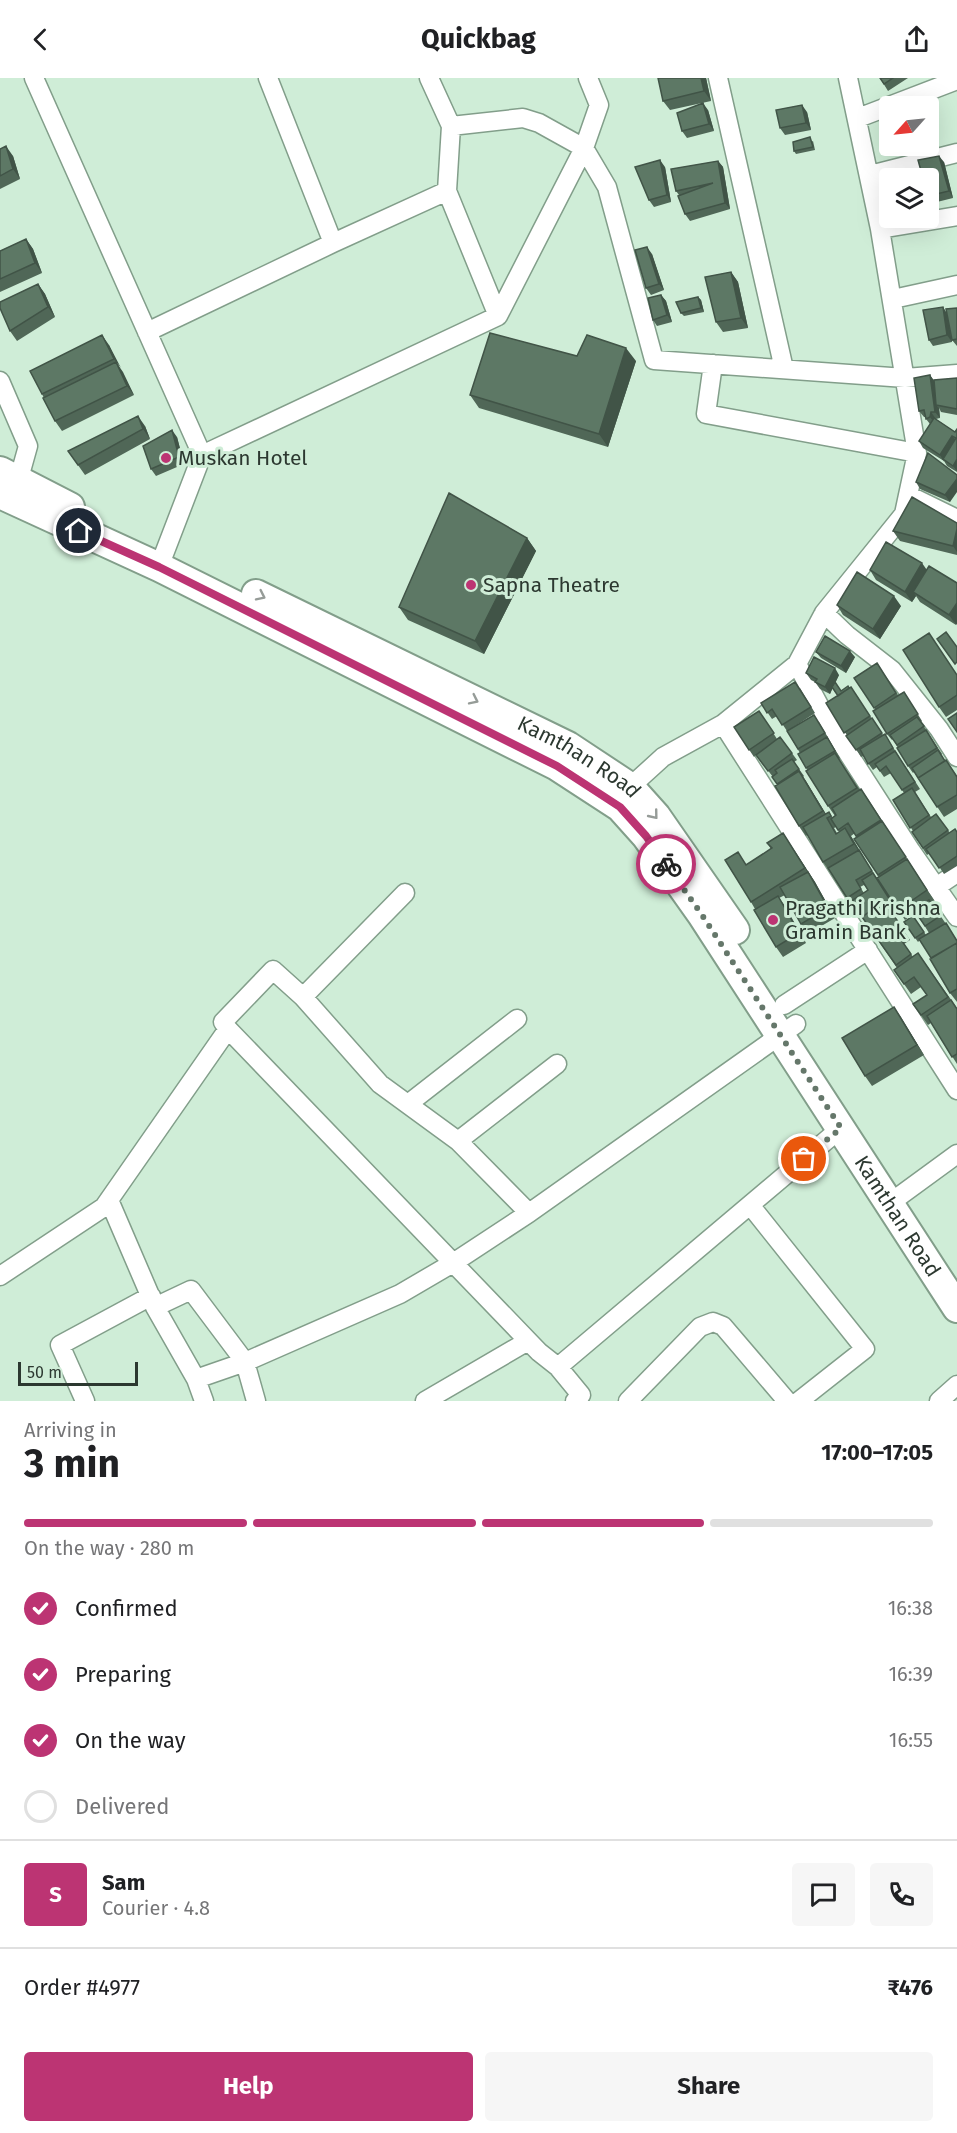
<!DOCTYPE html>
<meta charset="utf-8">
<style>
:root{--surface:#fff;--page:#f6f6f6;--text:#202124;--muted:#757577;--line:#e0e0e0;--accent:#bc3473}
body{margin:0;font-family:"Fira Sans",sans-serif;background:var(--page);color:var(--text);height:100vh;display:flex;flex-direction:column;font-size:22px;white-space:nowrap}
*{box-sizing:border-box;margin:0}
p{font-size:20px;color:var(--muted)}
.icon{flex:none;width:33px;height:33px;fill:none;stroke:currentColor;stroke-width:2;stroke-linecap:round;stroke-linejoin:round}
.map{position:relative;height:1323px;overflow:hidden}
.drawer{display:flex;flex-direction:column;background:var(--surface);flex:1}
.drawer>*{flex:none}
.needle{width:39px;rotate:243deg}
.controls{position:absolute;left:879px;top:18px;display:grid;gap:12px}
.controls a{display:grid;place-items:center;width:60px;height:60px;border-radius:6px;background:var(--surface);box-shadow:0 6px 24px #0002;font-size:30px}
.scale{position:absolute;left:18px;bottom:15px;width:120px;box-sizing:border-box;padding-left:6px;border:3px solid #2c3830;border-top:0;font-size:16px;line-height:21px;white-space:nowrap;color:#2c3830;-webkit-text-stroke:4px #cfedd7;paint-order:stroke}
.pin{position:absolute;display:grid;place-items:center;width:51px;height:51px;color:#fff;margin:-26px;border:3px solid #fff;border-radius:50%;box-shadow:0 2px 6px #0007}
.courier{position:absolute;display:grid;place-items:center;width:60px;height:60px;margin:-30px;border:4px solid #bc3473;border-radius:50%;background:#fff;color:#222;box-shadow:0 2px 8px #0007}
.overview em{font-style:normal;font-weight:700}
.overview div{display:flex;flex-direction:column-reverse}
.overview{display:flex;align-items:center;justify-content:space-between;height:102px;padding:0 24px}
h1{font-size:39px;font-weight:700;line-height:45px}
.bar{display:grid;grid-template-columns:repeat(4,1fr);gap:9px 6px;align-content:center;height:72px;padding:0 24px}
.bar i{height:8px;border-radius:4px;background:var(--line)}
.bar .current{background:var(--accent)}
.bar p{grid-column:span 4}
.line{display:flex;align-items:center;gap:15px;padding:0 24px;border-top:2px solid var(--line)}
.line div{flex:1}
.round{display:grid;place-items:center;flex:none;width:63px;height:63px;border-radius:6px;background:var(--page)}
ol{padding:0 24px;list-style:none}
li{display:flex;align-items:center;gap:18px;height:66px}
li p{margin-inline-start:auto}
li .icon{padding:6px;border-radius:50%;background:var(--accent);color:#fff;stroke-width:4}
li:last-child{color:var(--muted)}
li i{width:33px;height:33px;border:3px solid var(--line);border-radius:50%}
.action{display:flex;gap:12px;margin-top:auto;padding:12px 24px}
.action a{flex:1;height:69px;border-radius:6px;background:var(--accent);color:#fff;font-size:24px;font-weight:700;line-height:69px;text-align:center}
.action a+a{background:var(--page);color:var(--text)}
header{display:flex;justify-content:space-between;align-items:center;height:78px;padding:0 24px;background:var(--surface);font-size:27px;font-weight:700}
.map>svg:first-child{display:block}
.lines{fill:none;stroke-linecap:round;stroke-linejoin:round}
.street-casing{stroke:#829e8a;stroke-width:21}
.primary-casing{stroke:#829e8a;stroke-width:32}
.street{stroke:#fff;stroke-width:18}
.primary{stroke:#fff;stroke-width:28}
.wall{fill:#506757;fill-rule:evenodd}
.shaded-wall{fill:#415447}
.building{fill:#5d7865;stroke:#415447;stroke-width:1.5}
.oneway{stroke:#969c98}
.done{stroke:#65776a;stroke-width:6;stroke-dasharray:0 10.8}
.route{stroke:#bc3473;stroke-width:8}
.poi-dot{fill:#bc3473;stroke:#cfedd7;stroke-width:2}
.labels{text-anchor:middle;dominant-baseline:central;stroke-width:6;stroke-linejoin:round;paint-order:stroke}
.poi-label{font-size:21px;fill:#2c3830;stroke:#cfedd7;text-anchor:start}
.street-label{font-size:21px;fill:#2c3830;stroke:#cfedd7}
</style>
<header><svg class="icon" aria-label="back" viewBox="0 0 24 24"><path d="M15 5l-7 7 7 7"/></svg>Quickbag<svg class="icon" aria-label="share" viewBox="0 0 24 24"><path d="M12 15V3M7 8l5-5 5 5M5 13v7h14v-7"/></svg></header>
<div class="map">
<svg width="957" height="1323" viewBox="0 0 957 1323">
<rect width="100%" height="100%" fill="#cfedd7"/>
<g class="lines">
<defs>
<path id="street" d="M34,0L202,377L159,489
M268,0L333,165
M718,0L784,291
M858,40L957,2
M451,48L523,40L539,45L584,70L607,109L654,282L905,300L957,296
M870,97L957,75
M447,113L498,238
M880,151L957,138
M893,221L957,207
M147,254L333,165L447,113L451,48L429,0
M713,286L706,336L917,375
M0,303L28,368L16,411
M202,377L498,238L584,70L599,27L588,0
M908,417L957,441
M824,535L847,557L892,592L939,651L957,679
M797,586L828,644L911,773L957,839
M723,646L957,1012
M626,717L630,709L663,679L723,646L797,586L824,535L904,436L917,375L880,151L848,0
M936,809L957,795
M303,919L380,1006L458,1063L529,1135
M784,927L868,872
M228,951L539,1274L558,1289
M408,1026L517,941
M458,1063L557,986
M109,1122L155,1229L196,1301L204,1323
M890,1125L957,1076
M750,1127L865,1271L799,1323
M0,1198L104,1129L228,951L223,944L273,892L303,919L405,815
M155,1229L191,1212L245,1284L256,1323
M196,1301L245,1284L400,1216L453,1185L529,1135L796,946
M85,1323L60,1267L151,1218
M425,1323L528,1263
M575,1323L581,1317L558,1289L841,1050
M628,1323L700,1249L713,1244L723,1248L787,1323
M939,1323L957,1307"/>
<g id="primary">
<path d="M0,393L70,429"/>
<path id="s1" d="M0,416L159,489L557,688L620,729L646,758L702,837L957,1230"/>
<path id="s2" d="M256,516L568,668L630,709L656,738L735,852"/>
</g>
</defs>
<use href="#street" class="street-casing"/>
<use href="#primary" class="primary-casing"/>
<use href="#street" class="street"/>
<use href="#primary" class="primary"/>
</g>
<path class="wall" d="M658,0H706L711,23L670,32L663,23Z
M880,0H908L888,13Z
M708,32L714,53L687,60L682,53Z
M807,34L811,52L785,57L780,50Z
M813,63L815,72L796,76L794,73Z
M0,71L13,78L20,101L0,111Z
M718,83L723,89L730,131L690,143L685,136L679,117L676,113Z
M944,84L953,120L933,125L928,119V100Z
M665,89L671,124L654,129L649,122Z
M26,161L33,171L42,195L0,214V173Z
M652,176L664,212L651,217L646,210Z
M731,194L738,204L748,250L723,254L716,244Z
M38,206L45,216L55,239L17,263L10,253Z
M661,217L666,223L672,244L657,248L653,242Z
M698,219L701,222L704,234L684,238L681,235Z
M943,229L947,236L952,264L933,268L929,262Z
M957,230V268L952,262Z
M109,267L120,291L134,317L62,353L55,343L42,316Z
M577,278L636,283L608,369L479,330L470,317Z
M930,297L934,303L957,300V337L941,334L939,330L940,340L936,341L955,354L957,351V394L947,388L944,383L923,370L919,363L930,346L926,341V339H924L919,333Z
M145,348L150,361L85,397L68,373Z
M177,359L184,386L156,398L151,391Z
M957,397L950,424L920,411L916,404Z
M957,445V477L900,463L893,453Z
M527,460L536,473L484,576L408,542L399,529Z
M870,492H927L956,547L920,524L916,518L912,524L876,502Z
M837,527L901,528L880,561L843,537Z
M816,574L855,579L846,595L821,580Z
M877,585L898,617L904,614L922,643L921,644L942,676L941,677L945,683L946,682L957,698V731L944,739L914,694L913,695L908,688L893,661L892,662L887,656L875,631L854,600Z
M806,595L839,597L835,605L841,613L851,609L872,641L883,657L885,656L889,663L920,711L915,714L931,739L936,736L950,755L957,754V788L944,796L930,775L927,777L912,754L913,753L893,722L904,715L891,695L884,699L877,689L873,692L863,678L861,679L826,625L838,618L832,610L830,616L820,611L815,604L811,602Z
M957,596V632L946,639L939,629Z
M800,610L815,635L792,650L819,644L840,680L839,681L860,712L861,711L868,721L934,822L931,824L957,862V924L950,915L931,880L920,862L918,864L904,844L913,838L926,857L929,855L916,834L905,842L898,832L879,799L854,761L857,759L855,755L851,758L894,829L890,832L910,862L904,866L913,879L918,875L957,930V986L931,945L928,947L913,926L927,917L921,909L911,916L894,892L897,890L862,839L863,838L854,825L851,827L830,794L823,784L807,757L806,758L799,748L777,706L773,699L756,677L754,679L734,649L759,633L777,661L780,659L797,682L794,684L804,698L803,699L826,736L829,734L833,740L835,738L828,728L798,676L800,675L787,653L777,638L772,641L761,625ZM836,749L839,754L837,755L834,750ZM864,807L868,812L864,815L860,809Z
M783,755L815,804L835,840L808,856L801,846L785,817L779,820L806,865L783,879L776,869L755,831L751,824L747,786L771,771L767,765Z
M894,929L924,977L872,1008L865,998Z"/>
<path class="shaded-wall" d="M701,0H706L711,23L704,13Z
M703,25L708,32L714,53L709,46Z
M802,27L807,34L811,52L806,45Z
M6,68L13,78L20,101L13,91Z
M939,78L944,84L953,120L949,113Z
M660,82L665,89L671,124L667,117Z
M718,83L723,89L730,131L725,125Z
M26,161L33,171L42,195L35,185Z
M647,169L652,176L664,212L659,206Z
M731,194L738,204L748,250L741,240Z
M38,206L45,216L55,239L48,229Z
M661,217L666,223L672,244L667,237Z
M698,219L701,222L704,234L701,230Z
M943,229L947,236L952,264L947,257Z
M102,257L109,267L121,290L114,281Z
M626,270L636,283L608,369L599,356Z
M116,284L123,294L134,317L127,308Z
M930,297L935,304L936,327L939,330L940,340L935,334Z
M931,334L936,341L935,346L930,339Z
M138,338L145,348L150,361L143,351Z
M172,352L177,359L184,386L179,379Z
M952,358L957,364L943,381L944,384L940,377Z
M957,381V393L953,388Z
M957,401V414L950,424L945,417Z
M957,451V474L953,468Z
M527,460L536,473L484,576L475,563Z
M922,485L929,495L913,514L916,518L912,524L905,514Z
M894,518L901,528L880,561L873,551Z
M957,525V546L956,547L949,537Z
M850,573L855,579L846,595L841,588Z
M835,590L839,597L830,616L825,609Z
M799,693L806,703L830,743L823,733Z
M845,750L852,760L876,800L854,766Z
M783,755L815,804L835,840L828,830L810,798Z
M778,818L785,828L806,865L799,855Z
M894,929L901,939L924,977L917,967Z"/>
<path class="building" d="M658,0H701L704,13L663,23Z
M880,0H893L884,6Z
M703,25L709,46L682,53L677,35Z
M802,27L806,45L780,50L776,32Z
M810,59L813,69L794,73L793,64Z
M6,68L13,91L0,98V71Z
M939,78L949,113L928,118V100H923L918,82Z
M660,82L667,117L649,122L635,89Z
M718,83L725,125L685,136L678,118L713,105L676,113L671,91Z
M26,161L35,185L0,201V173Z
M647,169L659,206L646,210L635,172Z
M731,194L741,240L716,244L705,199Z
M38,206L48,229L10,253L0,230V224Z
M661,217L667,237L653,242L648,220Z
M698,219L701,230L681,235L676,224Z
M943,229L947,257L929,262L923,232Z
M957,230V261L952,262L946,231Z
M490,255L577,278L587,257L626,270L599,356L470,317Z
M102,257L114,281L42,316L30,293Z
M116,284L127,308L55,343L43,320Z
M930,297L935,334H931L930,339L926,341L924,332L919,333L914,300Z
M957,300V331L936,327L934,302Z
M138,338L143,351L78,387L68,373Z
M934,340L955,354L957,351V381L953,388L943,381L956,360L952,358L940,377L919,363Z
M172,352L179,379L151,391L143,368Z
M928,375L957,397V401L945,417L916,404Z
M449,415L527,460L475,563L399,529Z
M912,419L957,445V451L953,468L893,453Z
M886,464L922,485L905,514L870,492Z
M929,488L957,505V525L949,537L913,514Z
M857,494L894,518L873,551L837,527Z
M946,554L957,569V584L955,586L937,561Z
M929,555L957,597V617L939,629L903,572Z
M825,558L850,573L841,588L816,574Z
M814,579L835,590L825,609L815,604L817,601L806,595Z
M877,585L896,615L874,630L854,600Z
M795,604L811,629L782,647L772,631L767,635L761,625Z
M835,604L841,613L848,608L849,610L838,618L832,609Z
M851,609L870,638L844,655L826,625Z
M904,614L918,636L887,656L873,633Z
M759,633L774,655L749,672L734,649Z
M957,635V654L948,641Z
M814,637L825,655L798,671L787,653Z
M917,639L924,648L897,667L890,657Z
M872,640L882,655L856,672L846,658Z
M926,652L937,670L908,688L897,670Z
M885,656L893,670L868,686L860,671Z
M780,659L792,675L768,693L756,677Z
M827,659L835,673L806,690L798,676Z
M938,672L945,683L918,700L912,690Z
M895,673L915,704L902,712L886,688L880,693L875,686Z
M835,675L857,710L828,728L806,693Z
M792,681L799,691L777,706L772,699L777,695L775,692Z
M946,682L957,699V717L937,729L918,700Z
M799,693L823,733L799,748L775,708Z
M912,710L929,737L910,750L893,722Z
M861,711L881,742L856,758L848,745L838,752L831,741L836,737L832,730Z
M829,734L831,738L827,740L836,756L845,750L854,766L823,784L803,749Z
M936,736L948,752L923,770L912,754Z
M882,743L906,779L878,797L854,761Z
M955,751L957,754V778L939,790L926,771Z
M783,755L805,790L751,824L725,782L738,774L746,787L772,770L767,765Z
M859,772L872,793L856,802L861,811L847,820L828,790Z
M907,781L927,812L898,832L877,800Z
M808,794L828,830L801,846L780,809Z
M873,795L890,822L885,825L884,824L863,838L853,822L868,812L862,802Z
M778,818L799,855L776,869L754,832Z
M929,822L940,838L925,848L914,832Z
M884,824L904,852L897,856L911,876L896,887L862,839Z
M913,838L924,854L915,860L904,844Z
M946,845L957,863V865L931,880L919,861Z
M957,865V911L950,915L930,881Z
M918,875L948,919L921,937L913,926L927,917L914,899L904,906L894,892Z
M951,922L957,931V976L952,979L927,938Z
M894,929L917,967L865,998L842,960Z"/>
<defs><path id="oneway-chevron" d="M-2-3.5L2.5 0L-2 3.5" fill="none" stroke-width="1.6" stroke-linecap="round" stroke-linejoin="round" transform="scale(1.5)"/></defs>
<g class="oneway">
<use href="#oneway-chevron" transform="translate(261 518) rotate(26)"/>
<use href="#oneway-chevron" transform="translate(474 622) rotate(26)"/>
<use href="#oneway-chevron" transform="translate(654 737) rotate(51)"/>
</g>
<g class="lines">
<path class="done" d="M666,786L702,837L841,1050L804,1081"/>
<path class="route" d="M79,453L159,489L557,688L620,729L646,758L666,786"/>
</g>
<g class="poi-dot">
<circle cx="166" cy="380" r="6"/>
<circle cx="471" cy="507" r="6"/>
<circle cx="773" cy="842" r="6"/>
</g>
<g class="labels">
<g class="poi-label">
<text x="178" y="380">Muskan Hotel</text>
<text x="483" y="507">Sapna Theatre</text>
<text x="785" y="830">Pragathi Krishna<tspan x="785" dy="24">Gramin Bank</tspan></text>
</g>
<g class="street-label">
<text stroke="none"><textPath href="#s2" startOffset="362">Kamthan Road</textPath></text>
<text stroke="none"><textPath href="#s1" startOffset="1190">Kamthan Road</textPath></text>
</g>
</g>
</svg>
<div class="controls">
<a><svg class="needle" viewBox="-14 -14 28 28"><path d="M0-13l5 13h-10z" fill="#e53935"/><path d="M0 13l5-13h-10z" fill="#757577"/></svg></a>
<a><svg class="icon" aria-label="layers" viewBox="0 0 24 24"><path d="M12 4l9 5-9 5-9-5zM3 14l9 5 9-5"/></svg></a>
</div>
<div class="scale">50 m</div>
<div class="pin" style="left:804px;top:1081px;background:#ea580c"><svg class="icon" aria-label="bag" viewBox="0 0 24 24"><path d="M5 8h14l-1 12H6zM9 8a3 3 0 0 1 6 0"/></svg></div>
<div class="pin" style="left:79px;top:453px;background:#1f2937"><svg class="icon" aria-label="home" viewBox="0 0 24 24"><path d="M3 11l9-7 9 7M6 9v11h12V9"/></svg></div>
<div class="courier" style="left:666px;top:786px"><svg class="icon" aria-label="bike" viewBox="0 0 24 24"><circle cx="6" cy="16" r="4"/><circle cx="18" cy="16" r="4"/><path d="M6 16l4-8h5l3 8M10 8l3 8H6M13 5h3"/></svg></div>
</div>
<section class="drawer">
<div class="overview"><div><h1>3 min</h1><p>Arriving in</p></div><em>17:00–17:05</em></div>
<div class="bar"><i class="current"></i><i class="current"></i><i class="current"></i><i></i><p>On the way · 280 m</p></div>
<ol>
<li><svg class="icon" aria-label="check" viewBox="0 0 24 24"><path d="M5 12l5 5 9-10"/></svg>Confirmed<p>16:38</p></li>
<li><svg class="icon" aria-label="check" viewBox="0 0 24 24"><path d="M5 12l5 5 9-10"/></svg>Preparing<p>16:39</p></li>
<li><svg class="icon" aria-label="check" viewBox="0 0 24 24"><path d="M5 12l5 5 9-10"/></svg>On the way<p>16:55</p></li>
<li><i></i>Delivered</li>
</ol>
<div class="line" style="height:108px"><b class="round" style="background:var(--accent);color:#fff">S</b><div><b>Sam</b><p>Courier · 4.8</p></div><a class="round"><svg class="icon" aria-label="chat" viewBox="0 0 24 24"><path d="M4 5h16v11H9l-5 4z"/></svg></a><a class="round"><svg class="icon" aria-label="phone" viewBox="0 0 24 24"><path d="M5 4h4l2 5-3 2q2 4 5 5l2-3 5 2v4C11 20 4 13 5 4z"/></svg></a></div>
<div class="line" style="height:78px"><div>Order #4977</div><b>₹476</b></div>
<div class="action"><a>Help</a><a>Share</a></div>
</section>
